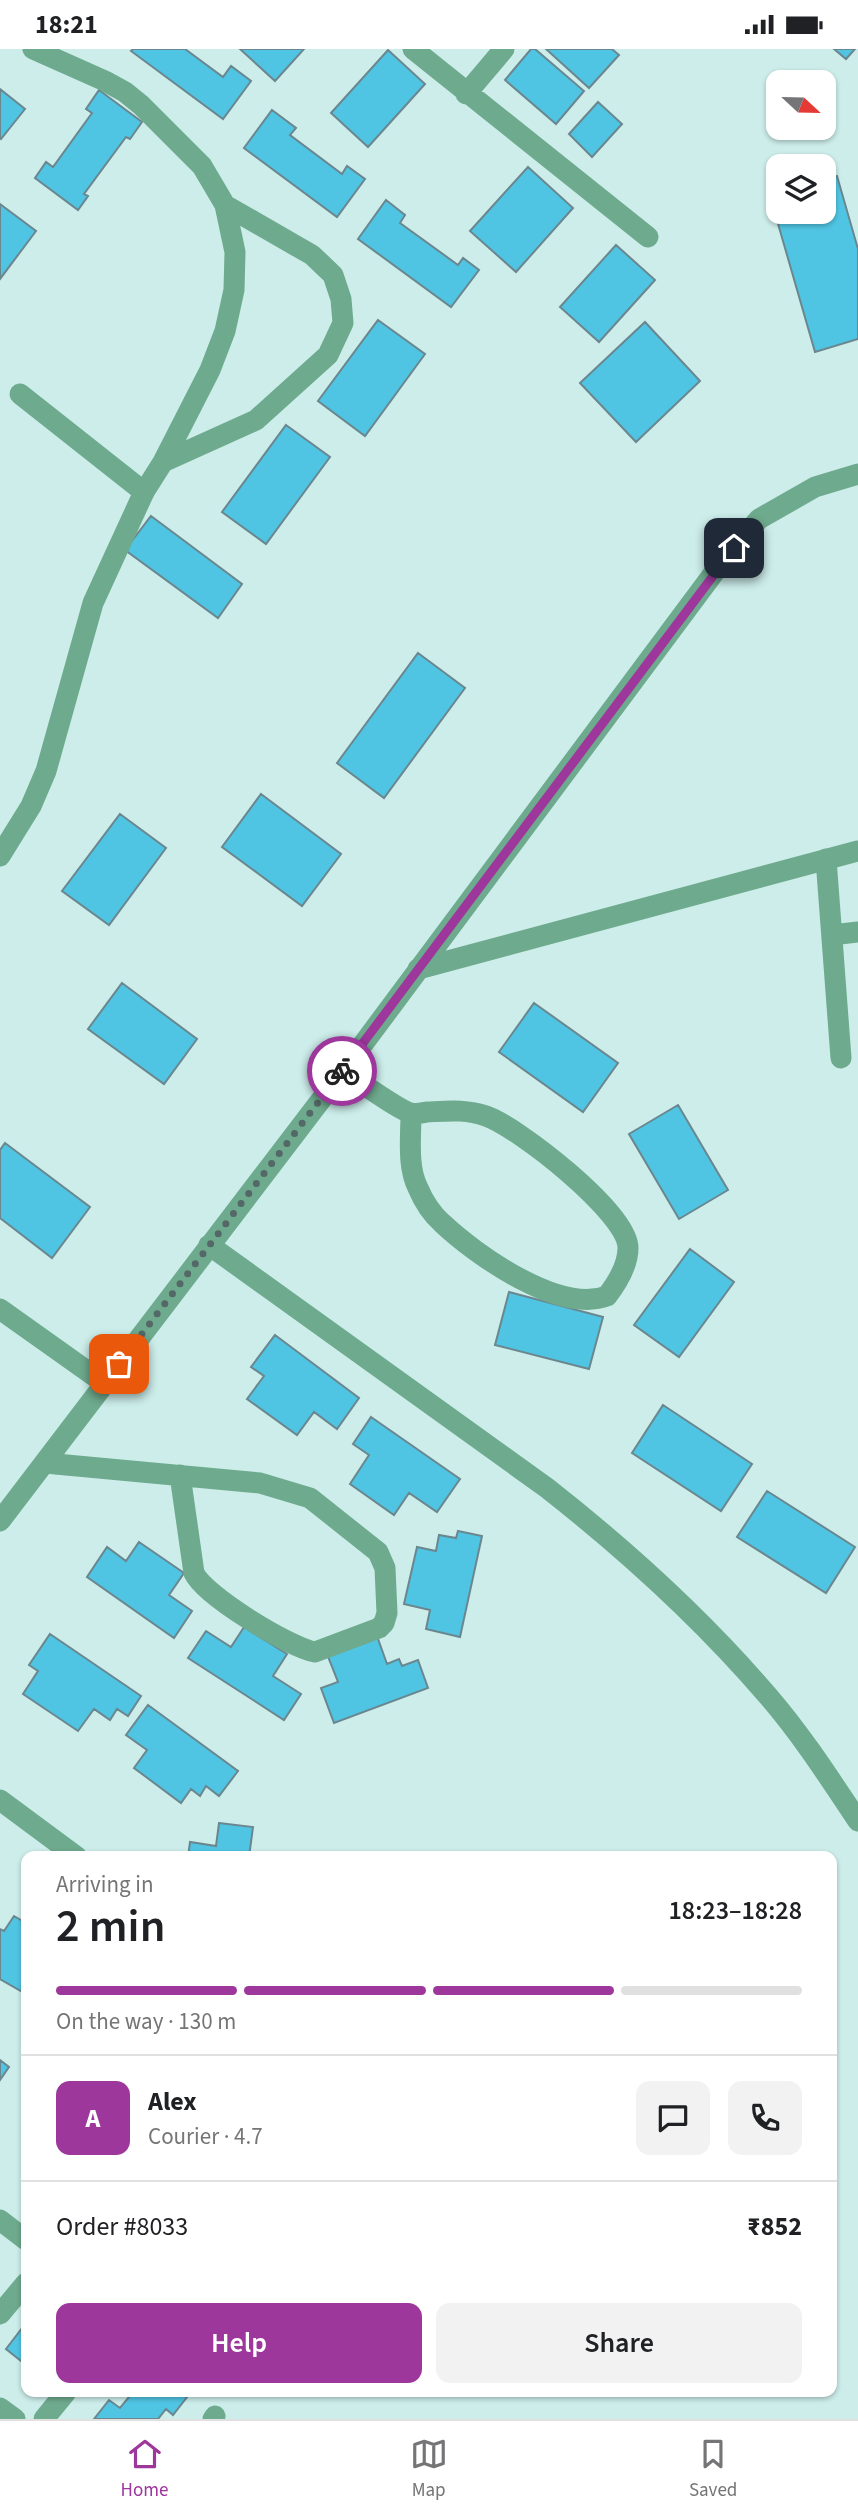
<!DOCTYPE html>
<meta charset="utf-8">
<style>
:root{--surface:#fff;--page:#f2f2f2;--text:#202124;--muted:#757577;--line:#e0e0e0;--accent:#9d379c}
body{margin:0;font-family:"Source Sans 3",sans-serif;background:var(--page);color:var(--text);height:100vh;display:flex;flex-direction:column;font-size:26px;white-space:nowrap}
*{box-sizing:border-box;margin:0}
p{font-size:23px;color:var(--muted)}
.icon{flex:none;width:38px;height:38px;fill:none;stroke:currentColor;stroke-width:2;stroke-linecap:round;stroke-linejoin:round}
.map{position:relative;flex:1;overflow:hidden}
.panel{position:absolute;left:21px;top:1802px;width:816px;height:546px;display:flex;flex-direction:column;background:var(--surface);border-radius:14px;box-shadow:0 2px 5px #0004}
.panel>*{flex:none}
.needle{width:46px;rotate:112deg}
.buttons{position:absolute;left:766px;top:21px;display:grid;gap:14px}
.buttons a{display:grid;place-items:center;width:70px;height:70px;border-radius:14px;background:var(--surface);box-shadow:0 2px 5px #0004;font-size:35px}
.pin{position:absolute;display:grid;place-items:center;width:60px;height:60px;color:#fff;margin:-30px;border-radius:14px;box-shadow:0 4px 10px #0006}
.courier{position:absolute;display:grid;place-items:center;width:70px;height:70px;margin:-35px;border:5px solid #9d379c;border-radius:50%;background:#fff;color:#222;box-shadow:0 2px 9px #0007}
.headline em{font-style:normal;font-weight:600}
.headline div{display:flex;flex-direction:column-reverse}
.headline{display:flex;align-items:center;justify-content:space-between;height:119px;padding:0 35px}
h1{font-size:46px;font-weight:600;line-height:52px}
.bar{display:grid;grid-template-columns:repeat(4,1fr);gap:10px 7px;align-content:center;height:84px;padding:0 35px}
.bar i{height:9px;border-radius:5px;background:var(--line)}
.bar .selected{background:var(--accent)}
.bar p{grid-column:span 4}
.line{display:flex;align-items:center;gap:18px;padding:0 35px;border-top:2px solid var(--line)}
.line div{flex:1}
.round{display:grid;place-items:center;flex:none;width:74px;height:74px;border-radius:14px;background:var(--page)}
.primary-button{display:flex;gap:14px;margin-top:auto;padding:14px 35px}
.primary-button a{flex:1;height:80px;border-radius:14px;background:var(--accent);color:#fff;font-size:28px;font-weight:600;line-height:80px;text-align:center}
.primary-button a+a{background:var(--page);color:var(--text)}
.status{display:flex;justify-content:space-between;align-items:center;height:49px;padding:0 35px;background:var(--surface);direction:ltr}
.status svg{height:19px;fill:currentColor}
.tab-bar{display:flex;justify-content:space-around;align-items:center;height:98px;border-top:2px solid var(--line);background:var(--surface);font-size:19px;color:var(--muted)}
.tab-bar a{display:grid;justify-items:center;gap:4px}
.tab-bar .selected{color:var(--accent)}
.map>svg:first-child{display:block}
.building{fill:#50c5e3;stroke:#6a878f;stroke-width:2}
.lines{fill:none;stroke-linecap:round;stroke-linejoin:round}
.lane{stroke:#6eaa8d;stroke-width:21}
.street{stroke:#6eaa8d;stroke-width:21}
.done{stroke:#546867;stroke-width:7;stroke-dasharray:0 12.6}
.route{stroke:#9d379c;stroke-width:9}
</style>
<div class="status"><b>18:21</b><svg viewBox="0 0 49 12"><path d="M0 12V9h3v3zM5 12V6h3v6zM10 12V3h3v9zM15 12V0h3v12zM26 1h20v11H26zM47 4h2v5h-2z"/></svg></div>
<div class="map">
<svg width="858" height="2370" viewBox="0 0 858 2370">
<rect width="100%" height="100%" fill="#ccedea"/>
<path class="building" d="M133,0H185L223,28L231,17L251,32L223,70L131,2Z
M240,0H304L275,32Z
M531,0H535L584,42L556,75L505,31Z
M546,0H612L619,6L589,39Z
M834,0H855L846,10Z
M388,1L425,35L368,98L331,64Z
M0,40L25,60L1,90L0,89Z
M99,41L142,73L130,90L126,88L84,145L88,147L78,161L35,129L46,113L53,118L92,64L86,60Z
M598,53L622,75L592,108L569,85Z
M272,61L296,79L290,86L342,125L347,117L365,130L337,168L244,99Z
M528,118L573,159L516,223L470,182Z
M837,127L858,200V290L815,303L770,147L779,144V163H824V131Z
M386,151L405,166L400,174L458,216L463,209L479,221L451,258L358,190Z
M0,155L36,182L0,230Z
M616,196L655,231L599,293L560,258Z
M378,271L425,305L365,387L318,352Z
M645,273L700,332L636,393L580,334Z
M286,376L330,408L266,495L222,463Z
M151,467L242,535L218,569L125,501Z
M418,604L465,639L384,749L337,714Z
M261,745L341,805L302,857L222,798Z
M120,765L166,799L109,876L62,842Z
M122,934L197,990L164,1035L88,980Z
M534,954L618,1014L583,1063L499,1003Z
M678,1056L728,1141L679,1170L629,1085Z
M5,1094L90,1158L52,1209L0,1169V1101Z
M690,1200L734,1233L679,1308L634,1276Z
M509,1243L603,1268L589,1320L495,1296Z
M275,1286L359,1349L337,1380L314,1363L297,1386L247,1350L264,1327L251,1318Z
M663,1356L752,1415L721,1462L632,1404Z
M371,1368L460,1430L437,1463L409,1444L394,1466L350,1435L369,1406L353,1395Z
M767,1442L855,1498L826,1544L737,1488Z
M458,1482L482,1487L460,1588L426,1580L430,1561L404,1555L417,1498L436,1502L439,1486L456,1489Z
M139,1493L184,1524L169,1546L192,1562L174,1589L87,1528L107,1498L126,1512Z
M244,1578L287,1605L273,1627L301,1645L284,1671L188,1609L206,1582L231,1598Z
M50,1585L141,1647L128,1667L117,1660L110,1671L94,1660L78,1682L23,1645L38,1622L29,1616Z
M377,1587L387,1615L399,1610L402,1617L418,1611L428,1639L334,1674L321,1639L338,1633L327,1605Z
M148,1656L238,1722L219,1747L206,1737L200,1747L191,1740L181,1754L134,1719L147,1701L126,1686Z
M219,1774L253,1778L249,1808H188L190,1793L216,1797Z
M14,1867L26,1874V1945L0,1930V1880L4,1882Z
M0,2011L9,2018L0,2031Z
M26,2274V2316L6,2300Z
M133,2343H191L173,2366L166,2360L158,2370H94L109,2351L120,2359Z"/>
<g class="lines">
<path class="lane" d="M20,345L144,443"/>
<path class="street" d="M33,0L105,32L125,43L141,56L202,117L225,156L312,206L333,226L341,250L343,274L328,306L256,371L163,413
M413,0L648,188
M466,45L504,0
M0,807L31,757L46,722L93,554L144,443L163,413L210,321L225,282L234,241L235,203L225,156
M826,810L841,1009
M832,886L858,883
M418,920L858,802
M343,1022C356,1030 400,1062 411,1064C416,1065 423,1064 427,1063C448,1062 466,1060 486,1067C518,1078 628,1164 628,1199C628,1217 617,1234 607,1247C559,1265 476,1206 442,1174C432,1165 423,1151 418,1139C407,1118 411,1087 411,1064
M209,1196L547,1439C626,1501 702,1570 768,1647C801,1685 830,1730 858,1772
M0,1260L104,1334
M45,1414L260,1434L310,1449L378,1503L385,1519L387,1564L384,1574L379,1579L315,1603C289,1598 205,1547 194,1524L180,1426
M0,1472L343,1022L722,513L759,470L815,438L858,425
M0,1751L77,1808
M0,2171L26,2191
M0,2265L26,2234
M0,2359L15,2370
M44,2370L66,2343
M213,2370L215,2367"/>
</g>
<g class="lines">
<path class="done" d="M119,1315L342,1022"/>
<path class="route" d="M342,1022L734,499"/>
</g>
</svg>
<div class="buttons">
<a><svg class="needle" viewBox="-14 -14 28 28"><path d="M0-13l5 13h-10z" fill="#e53935"/><path d="M0 13l5-13h-10z" fill="#757577"/></svg></a>
<a><svg class="icon" aria-label="layers" viewBox="0 0 24 24"><path d="M12 4l9 5-9 5-9-5zM3 14l9 5 9-5"/></svg></a>
</div>
<div class="pin" style="left:119px;top:1315px;background:#ea580c"><svg class="icon" aria-label="bag" viewBox="0 0 24 24"><path d="M5 8h14l-1 12H6zM9 8a3 3 0 0 1 6 0"/></svg></div>
<div class="pin" style="left:734px;top:499px;background:#1f2937"><svg class="icon" aria-label="home" viewBox="0 0 24 24"><path d="M3 11l9-7 9 7M6 9v11h12V9"/></svg></div>
<div class="courier" style="left:342px;top:1022px"><svg class="icon" aria-label="bike" viewBox="0 0 24 24"><circle cx="6" cy="16" r="4"/><circle cx="18" cy="16" r="4"/><path d="M6 16l4-8h5l3 8M10 8l3 8H6M13 5h3"/></svg></div>
<section class="panel">
<div class="headline"><div><h1>2 min</h1><p>Arriving in</p></div><em>18:23–18:28</em></div>
<div class="bar"><i class="selected"></i><i class="selected"></i><i class="selected"></i><i></i><p>On the way · 130 m</p></div>
<div class="line" style="height:126px"><b class="round" style="background:var(--accent);color:#fff">A</b><div><b>Alex</b><p>Courier · 4.7</p></div><a class="round"><svg class="icon" aria-label="chat" viewBox="0 0 24 24"><path d="M4 5h16v11H9l-5 4z"/></svg></a><a class="round"><svg class="icon" aria-label="phone" viewBox="0 0 24 24"><path d="M5 4h4l2 5-3 2q2 4 5 5l2-3 5 2v4C11 20 4 13 5 4z"/></svg></a></div>
<div class="line" style="height:91px"><div>Order #8033</div><b>₹852</b></div>
<div class="primary-button"><a>Help</a><a>Share</a></div>
</section>
</div>
<nav class="tab-bar">
<a class="selected"><svg class="icon" aria-label="home" viewBox="0 0 24 24"><path d="M3 11l9-7 9 7M6 9v11h12V9"/></svg>Home</a>
<a><svg class="icon" aria-label="map" viewBox="0 0 24 24"><path d="M3 6l6-2 6 2 6-2v14l-6 2-6-2-6 2zM9 4v14M15 6v14"/></svg>Map</a>
<a><svg class="icon" aria-label="saved" viewBox="0 0 24 24"><path d="M7 4h10v16l-5-4-5 4z"/></svg>Saved</a>
</nav>
